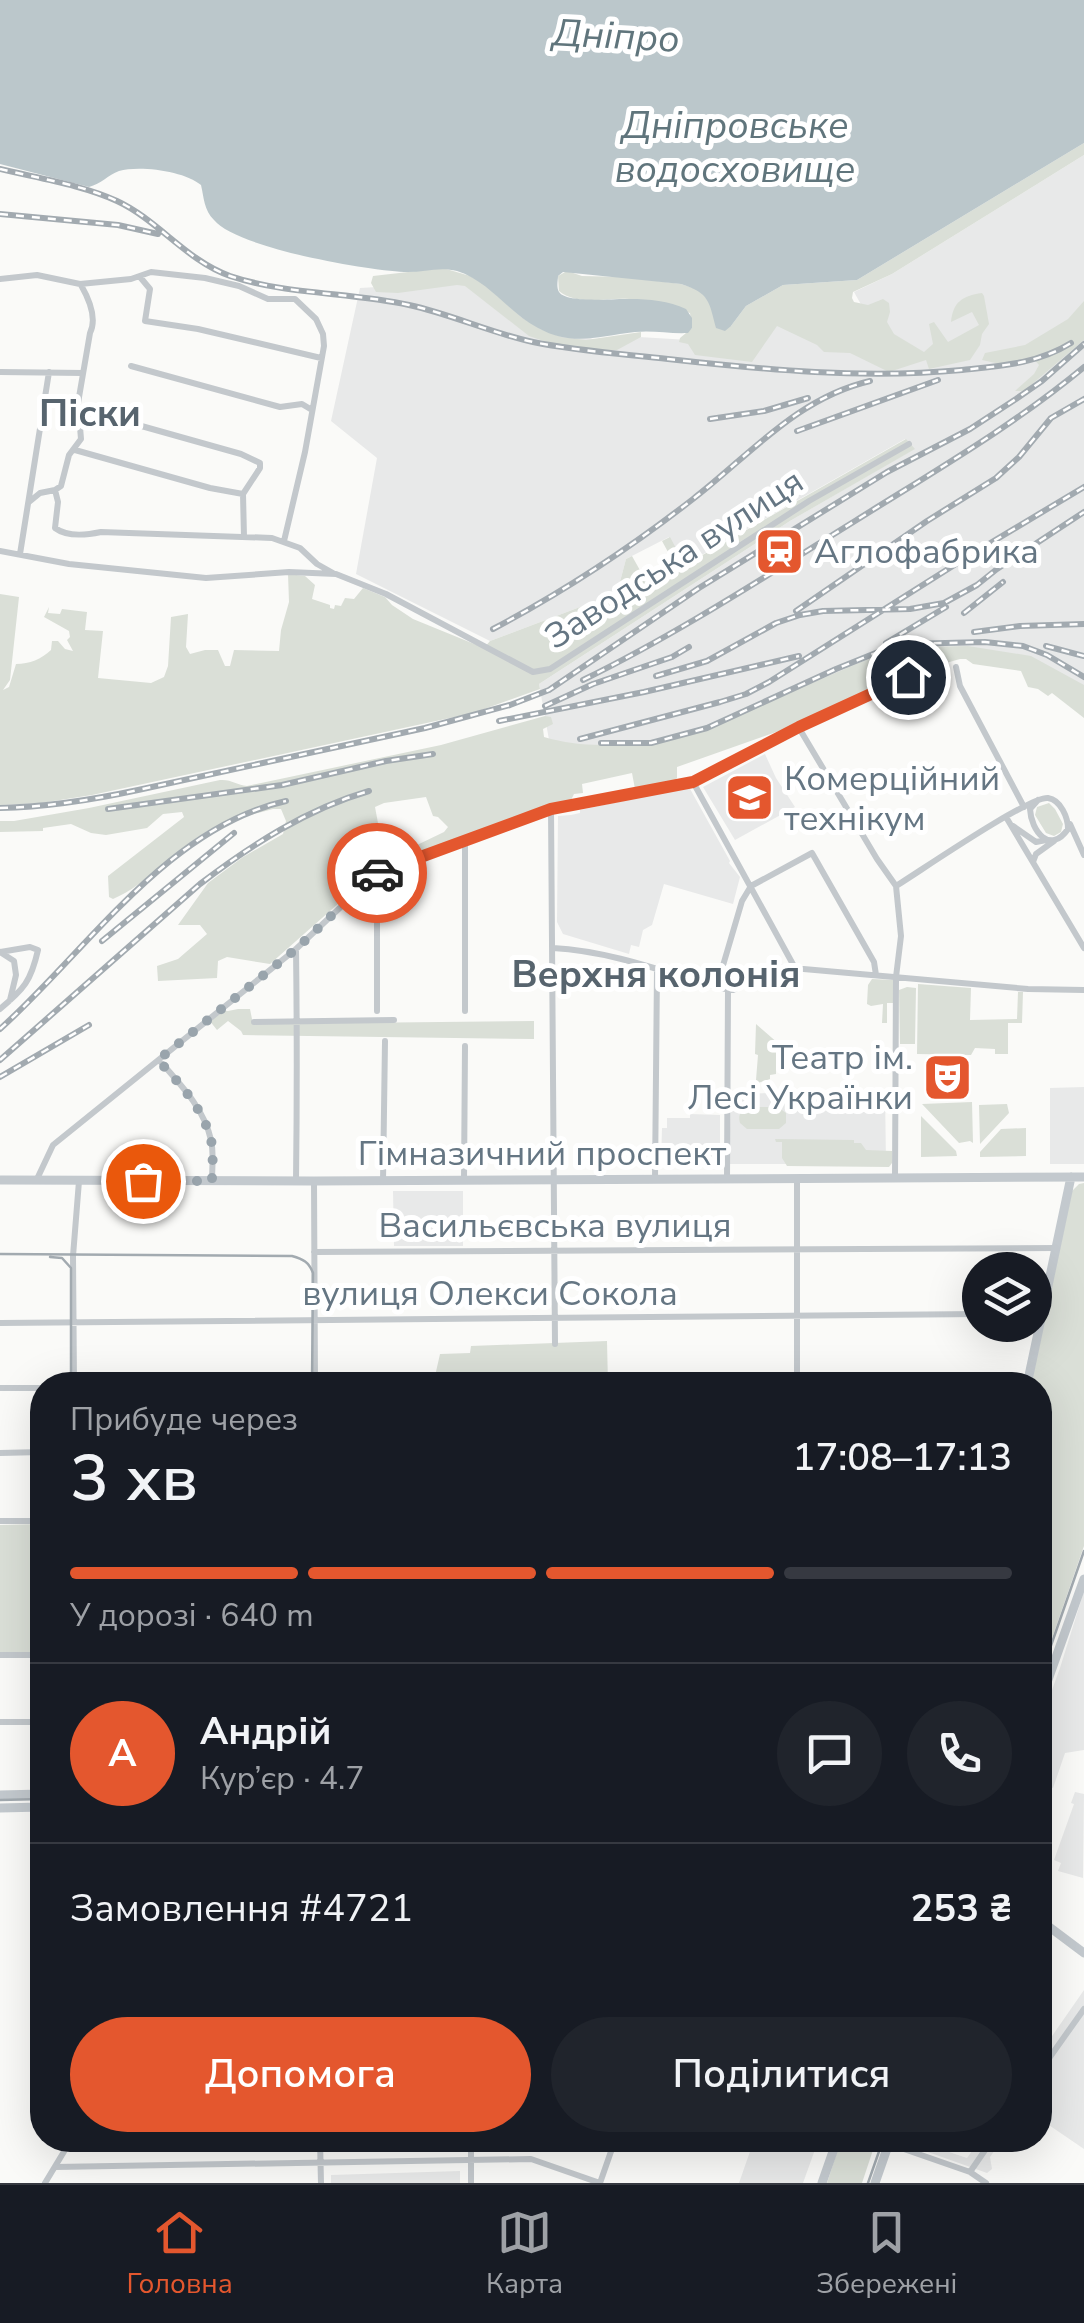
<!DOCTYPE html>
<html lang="uk">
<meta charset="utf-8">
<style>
:root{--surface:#171b24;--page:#20242c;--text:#f1f3f6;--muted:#9ea1a6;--line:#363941;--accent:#e4572e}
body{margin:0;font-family:"Nunito Sans",sans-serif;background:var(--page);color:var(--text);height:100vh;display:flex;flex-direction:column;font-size:38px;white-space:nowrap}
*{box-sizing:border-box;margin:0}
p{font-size:32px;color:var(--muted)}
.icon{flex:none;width:55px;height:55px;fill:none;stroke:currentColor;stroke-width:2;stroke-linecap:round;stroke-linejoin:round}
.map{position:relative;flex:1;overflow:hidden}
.panel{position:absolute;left:30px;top:1372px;width:1022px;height:780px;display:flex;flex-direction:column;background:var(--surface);border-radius:40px;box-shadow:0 10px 40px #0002}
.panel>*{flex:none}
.tools{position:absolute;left:962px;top:1252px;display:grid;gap:20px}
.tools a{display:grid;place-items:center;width:90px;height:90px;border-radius:50%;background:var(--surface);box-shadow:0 10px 40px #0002;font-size:50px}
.pin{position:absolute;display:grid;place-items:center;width:85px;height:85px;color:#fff;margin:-42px;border:5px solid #fff;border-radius:50%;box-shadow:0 2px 10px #0007}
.courier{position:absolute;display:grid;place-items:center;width:100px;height:100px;margin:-50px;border:8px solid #e4572e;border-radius:50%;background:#fff;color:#222;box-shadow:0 2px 12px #0007}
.summary em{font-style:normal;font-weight:600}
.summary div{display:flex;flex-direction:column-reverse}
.summary{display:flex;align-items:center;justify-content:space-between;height:170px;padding:0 40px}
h1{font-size:65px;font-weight:600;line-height:75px}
.bar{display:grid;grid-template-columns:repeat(4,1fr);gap:15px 10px;align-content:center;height:120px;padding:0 40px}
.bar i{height:12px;border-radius:8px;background:var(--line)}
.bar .current{background:var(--accent)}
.bar p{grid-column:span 4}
.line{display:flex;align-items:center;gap:25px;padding:0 40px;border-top:2px solid var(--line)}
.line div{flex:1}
.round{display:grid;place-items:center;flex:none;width:105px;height:105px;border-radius:52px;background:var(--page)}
.cta{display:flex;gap:20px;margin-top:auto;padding:20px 40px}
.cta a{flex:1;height:115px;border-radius:60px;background:var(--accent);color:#fff;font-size:40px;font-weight:600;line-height:115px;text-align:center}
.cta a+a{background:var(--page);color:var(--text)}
.tabs{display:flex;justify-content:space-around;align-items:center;height:140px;border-top:2px solid var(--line);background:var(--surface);font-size:28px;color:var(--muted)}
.tabs a{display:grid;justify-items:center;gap:5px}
.tabs .current{color:var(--accent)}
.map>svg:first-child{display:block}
.built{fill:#e8e9e9}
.green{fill:#dadfd7}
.water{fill:#bbc7cb}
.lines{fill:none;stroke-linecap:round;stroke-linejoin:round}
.street{stroke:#c3c8cc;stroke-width:6}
.secondary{stroke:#c3c9ce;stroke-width:9}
.tram{stroke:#a2aab0;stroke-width:2.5}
.rail-casing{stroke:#a2aab0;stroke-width:6}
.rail{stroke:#fff;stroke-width:2.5;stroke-dasharray:8;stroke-linecap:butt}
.done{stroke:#99a4ac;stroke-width:10;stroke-dasharray:0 18}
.route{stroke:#e4572e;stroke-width:12}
.labels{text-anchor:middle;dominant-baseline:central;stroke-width:10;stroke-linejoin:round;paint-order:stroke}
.poi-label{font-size:35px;fill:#657683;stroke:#fff;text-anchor:start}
.street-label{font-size:35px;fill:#657683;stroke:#fff}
.water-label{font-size:38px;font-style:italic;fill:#60757c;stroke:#fff}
.neighbourhood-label{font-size:38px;font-weight:bold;fill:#57646e;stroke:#fff}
</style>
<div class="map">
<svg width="1084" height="2183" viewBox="0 0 1084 2183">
<rect width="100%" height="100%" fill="#fafaf8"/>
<path class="built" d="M1084,155V695L1026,666L983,659H946L719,748L553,762L539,684L790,521L914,449L905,439L684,565L669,537L626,559L617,593L490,641L356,574L377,458L331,421L360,288L464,282L613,348L639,337L689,340L777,323L896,367L854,292L892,274Z
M765,754L776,778L795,807L735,840L703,787Z
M689,787L730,861L729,863L740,877L733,904L664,884L652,925L643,930L639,947L631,945L629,954L563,934L557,922L558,816L571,815L580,813V810Z
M1084,1087V1164H1050V1088Z
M885,1090L886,1164H729L731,1094Z
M690,1114L720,1115V1148H715V1164L681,1166L680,1164H661L662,1128H667V1118H690Z
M393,1191H463V1246H394Z
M1084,1591V1750L1065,1753L1053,1788L1040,1783V1723L1060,1668Z
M1075,1792L1084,1794L1083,1878L1058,1871L1061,1863L1054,1860L1074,1804L1071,1803Z
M1084,1990V2149L1040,2119V2053L1047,2042L1040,2037V2033L1050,2039Z
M754,2140H804L817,2144L803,2183H739Z
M913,2140L967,2158L980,2140H1002L990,2157L992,2169L987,2173L911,2146Z
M460,2171V2183H331V2175Z"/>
<path class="green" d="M1084,143V155L892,274L853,292L852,298L854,302L868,305L883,299L889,303L890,312L887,322L894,334L924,352L933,344L929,324L934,322L948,342L979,325L972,312L951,322C953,302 962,296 982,293L984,296L989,324L982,334L980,345L970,360L929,369L926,360L889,372L850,353L824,352L817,345L777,326L752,362L695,355L688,344L679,342L680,338L692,328L690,313C672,309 654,303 636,300C612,295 579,308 559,291L558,276L567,271L582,276L626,277L681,284L699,290L731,326L746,306L783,285L857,280Z
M443,268L470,276L484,284L521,317L540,329L561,337L586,340L641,332V337L617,350H598L561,347L529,336L465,286L457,285L398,293L376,292L371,283L373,276Z
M1084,301V340L1024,391H1015L1034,374L1039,365L1032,357L1000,364L982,360L985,353L1025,345L1068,319Z
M906,439L915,449L790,521L539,684L540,689L473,713L92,795L41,803L0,805V594L19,597L10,680L3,690L9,687L16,664C30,664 41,659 51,650L52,641H58L65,649L73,651L67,640L70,637L69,631L44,617L49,607L48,613L60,614L62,609L87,612L85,630L103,631L98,678L151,683L164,677L168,666L171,617L188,614L186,647L190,654L205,650H218L225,666H230L234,650L279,651L281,630L289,602L288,574L305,576L315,585L312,599L330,605V608L334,609L335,605L341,606L345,598L354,599L363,588L385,597L392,605L413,619L484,648L490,641L617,593L626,559L632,556L646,581L674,563L662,541L670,537L685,565Z
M968,646L1031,656L1084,685V718L1052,693L1048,696L1038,689L1028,687L1021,671L973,664L966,659H960L918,671L838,704L796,725L677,767V778L673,783L635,789L632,773L582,784L583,793L574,794L571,800L417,855V845L444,832L448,827L438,817L433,816L426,797L384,803L375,807L378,823L383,829L399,828L384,837L396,861L373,873L270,964L227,957L218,961L217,978L158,981L157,966L178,959L207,934L200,925H178L208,883L243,857L283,834L286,821L281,809H273C253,815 229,819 211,829C177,848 147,885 113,899L109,897L108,876L184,817L182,812L163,814L147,828L106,835L91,833L71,824L43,828V831L0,832V821H14L89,808L220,780C231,779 237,785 247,786L441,745L545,716L551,717L553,724L543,729L544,737C639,765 739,713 826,677C845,669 864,660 884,654C911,646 940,647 968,646Z
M1049,803L1055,809L1063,824L1061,832L1054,836L1046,833L1035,815L1037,807Z
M872,979L893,980V1003H887V1023H882L883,1004L871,1006L867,1004L868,985Z
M918,984L971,988L970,1020L1017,1019L1018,992H1023L1022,1023H1008V1054H995V1049L975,1048L971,1055L917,1054Z
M907,987L916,988L915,1044H900L899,990Z
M238,1009H250L253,1024L534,1021V1039L243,1035L241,1031L228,1021L217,1030L209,1020L219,1010L228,1011Z
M756,1024L779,1044L776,1047V1074L770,1075V1079L758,1083L756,1080L758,1055L755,1054Z
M972,1102L973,1143L970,1141L959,1143L922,1104Z
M1007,1104L1009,1113L980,1144L979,1105Z
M747,1107H778L786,1113V1123L779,1129H747L740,1123C738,1116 740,1111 747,1107Z
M921,1116L956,1151L957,1156L921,1157Z
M1026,1128V1156L980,1157V1152L1001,1129Z
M775,1139L854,1140V1143H861L866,1150L892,1151V1163L889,1167L787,1166L782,1158V1142H776Z
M1084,1183V1546L1040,1673V1385H1031L1072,1191L1079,1184Z
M607,1341L608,1385H433L440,1354L470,1353L471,1346Z
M42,1524V1652H0V1525Z
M841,2140H854L874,2147L862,2183H827Z"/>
<path class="water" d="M0,0H1084V143L857,280L783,285L746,306L731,326L725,331L716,328C709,302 710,293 681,284L563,272L558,276C558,280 556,287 559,292C567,304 616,298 630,299C649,299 669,301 686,309L692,318V328L688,333C670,334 653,330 635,332C598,336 573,347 538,328C508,312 489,281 457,271C439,266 422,273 404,272C365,270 237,248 214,220C204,210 204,198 201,185C185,171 139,165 119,171C108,175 101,184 89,187L0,164Z"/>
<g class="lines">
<path class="street" d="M140,277L150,289L145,321L198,329L321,358
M0,279L37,275L80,284L131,279L151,272L205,278L239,286L268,299H295L316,319L323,334L324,346L305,452L284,541
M131,366L280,407L302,404L312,410
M0,372L83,373
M113,418L241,454L260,463V468L243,494
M75,450L210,488L243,494L244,537
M55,490L61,486L69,455L81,439L78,403L90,333C97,319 89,299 81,285
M29,502L40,493L55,490L58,502L55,528C67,537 87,535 101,532L272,538L300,548L317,564L333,573
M0,551L69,564L206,578L289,572L336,574L386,594L533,672L550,669L809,501L909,444
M20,554L49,372
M956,667L960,686L1024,807
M799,728L877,859L896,886L901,936L896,977L895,1178
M693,782L795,968
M551,809L555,1344
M1006,817L1084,948
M1070,824L1084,855
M1013,826L1036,842L1046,840
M1033,862L1036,854L1054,841
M377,873V1011
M896,886C919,872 1029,796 1048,798C1061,800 1068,818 1068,829C1050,855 1031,831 1030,809L1038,800
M553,948C610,951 665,972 719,988L733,990L781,967L1028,989L1084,990
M0,952L30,947L38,950C31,981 24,989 0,1009
M0,952L14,961L16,975L10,1000
M465,1011V841
M254,1022L394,1020
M159,1060C180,1084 204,1108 211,1140C214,1153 212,1168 212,1181
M37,1179L53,1145L296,949L377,873L551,809L693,782L799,727L908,677L943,667
M655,1179L657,970
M464,1180L465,1046
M727,1180L728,989L719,979L742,901L751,886L812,853L874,962L876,975
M296,1181C297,1103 297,1026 296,949
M314,1181L315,1385
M383,1181L385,1041
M314,1252L1057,1248
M0,1323L980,1314
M797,1384V1179
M74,1385L73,1256L79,1181
M319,1385L436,1384
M608,1385L797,1381L1027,1384
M0,1388H42
M0,1453L42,1452
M0,1521H42
M0,1655H42
M0,1722H42
M1040,2071L1084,2009
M320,2140L321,2183
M878,2140L970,2172L986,2183
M55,2167L531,2159L600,2183
M970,2172L992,2140
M45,2183L71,2140
M471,2183V2140
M600,2183L615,2140"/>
<path class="secondary" d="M0,1180L314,1181L1084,1177
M1027,1385L1071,1177
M1040,1702L1084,1579
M0,1795L42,1794
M0,1808L42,1807
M1040,1920L1084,1953
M822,2183L837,2140
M875,2183L890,2140"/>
<path class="tram" d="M0,1254L292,1256C303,1259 309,1262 313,1273L312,1385
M50,1257L62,1258L71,1268V1385
M1040,1677L1084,1551
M0,1800L42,1799
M868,2183L883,2140"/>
<defs>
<path id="rail" d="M0,169C37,178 83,185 117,201C158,220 187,261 230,276C287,295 350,292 409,305C451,314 491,333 533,342C577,351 623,354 668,359C766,370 864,379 962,370C1001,366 1037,364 1071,343
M0,214L118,225L158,234
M710,419L764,411L808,398
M797,431L938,380
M796,611L927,521L996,478L1019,457L1051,418L1084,399
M964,613L1003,582
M493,629C563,592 630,548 693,499C750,455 797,398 870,381
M974,632L1020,626L1084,624
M886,643L946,607
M1046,646L1084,656
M656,676L707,661L776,623L800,615L823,611L910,609L944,603L977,585L997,569L1084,512
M583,680C677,634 766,576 855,521C933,472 1013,426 1084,367
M545,706L593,684L672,657L689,647
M499,721L644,692L799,656
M580,739L720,702L746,694L769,682L967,557L1084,487
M601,743H651L707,728L836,669L893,646L906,644L985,642L1023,646L1047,655L1084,677
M0,808C47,807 92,800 138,790L425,728L510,705L549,690L699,588L887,472L970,429L1016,399L1042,381L1084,344
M108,809L282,785L386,761L433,754
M102,941L234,833
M0,1029C86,952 167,827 286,801
M0,1060L200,884C251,845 307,809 369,791
M0,1077L89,1025"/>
</defs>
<use href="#rail" class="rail-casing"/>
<use href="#rail" class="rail"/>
</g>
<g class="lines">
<path class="done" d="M143,1181H212C212,1168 214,1153 211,1140C203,1108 180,1084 158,1060L296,949L377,873"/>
<path class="route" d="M377,873L551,809L693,782L799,727L908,677"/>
</g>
<defs>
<symbol id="station-square" viewBox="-11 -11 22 22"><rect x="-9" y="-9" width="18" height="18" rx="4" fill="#e4572e" stroke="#fff"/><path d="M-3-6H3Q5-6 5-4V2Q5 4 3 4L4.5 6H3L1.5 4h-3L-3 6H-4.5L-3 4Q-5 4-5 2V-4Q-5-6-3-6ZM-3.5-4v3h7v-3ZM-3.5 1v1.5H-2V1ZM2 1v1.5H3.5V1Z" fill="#fff"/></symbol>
<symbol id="university-square" viewBox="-11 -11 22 22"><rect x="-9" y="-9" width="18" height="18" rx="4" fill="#e4572e" stroke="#fff"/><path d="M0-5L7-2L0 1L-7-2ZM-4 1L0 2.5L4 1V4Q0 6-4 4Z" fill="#fff"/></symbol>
<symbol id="theatre-square" viewBox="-11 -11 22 22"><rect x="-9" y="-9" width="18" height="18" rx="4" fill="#e4572e" stroke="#fff"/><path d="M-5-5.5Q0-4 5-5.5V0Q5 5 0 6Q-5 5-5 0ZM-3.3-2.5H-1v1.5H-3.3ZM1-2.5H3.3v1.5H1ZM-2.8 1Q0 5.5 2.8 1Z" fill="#fff"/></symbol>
</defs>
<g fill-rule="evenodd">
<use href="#station-square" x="752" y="524" width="55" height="55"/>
<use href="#university-square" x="722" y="770" width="55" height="55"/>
<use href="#theatre-square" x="920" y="1050" width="55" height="55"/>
</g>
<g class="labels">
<g class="poi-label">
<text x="814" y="551">Аглофабрика</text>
<text x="784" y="778">Комерційний<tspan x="784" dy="40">технікум</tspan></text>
<text x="913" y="1057" text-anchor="end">Театр ім.<tspan x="913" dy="40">Лесі Українки</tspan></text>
</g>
<g class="street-label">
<text transform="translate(674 559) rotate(-33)">Заводська вулиця</text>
<text x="542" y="1153">Гімназичний проспект</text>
<text x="555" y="1225">Васильєвська вулиця</text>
<text x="490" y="1293">вулиця Олекси Сокола</text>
</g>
<g class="water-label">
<text transform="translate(616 36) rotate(3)">Дніпро</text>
<text x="735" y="125">Дніпровське<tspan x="735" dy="44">водосховище</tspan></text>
</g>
<g class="neighbourhood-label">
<text x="90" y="413">Піски</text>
<text x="656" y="974">Верхня колонія</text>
</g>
</g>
</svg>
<div class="tools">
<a><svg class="icon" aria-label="layers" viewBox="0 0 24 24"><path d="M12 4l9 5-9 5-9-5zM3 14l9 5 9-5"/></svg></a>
</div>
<div class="pin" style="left:143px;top:1181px;background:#ea580c"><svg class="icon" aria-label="bag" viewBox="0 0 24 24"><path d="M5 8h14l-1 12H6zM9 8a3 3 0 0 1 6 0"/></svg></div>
<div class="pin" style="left:908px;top:677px;background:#1f2937"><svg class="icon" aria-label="home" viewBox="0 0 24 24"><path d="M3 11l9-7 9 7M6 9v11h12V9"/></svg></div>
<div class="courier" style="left:377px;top:873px"><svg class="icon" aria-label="car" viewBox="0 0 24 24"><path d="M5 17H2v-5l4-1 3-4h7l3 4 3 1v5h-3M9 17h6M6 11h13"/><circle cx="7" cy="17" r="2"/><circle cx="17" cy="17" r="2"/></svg></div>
<section class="panel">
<div class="summary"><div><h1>3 хв</h1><p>Прибуде через</p></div><em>17:08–17:13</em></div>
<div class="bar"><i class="current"></i><i class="current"></i><i class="current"></i><i></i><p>У дорозі · 640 m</p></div>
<div class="line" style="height:180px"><b class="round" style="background:var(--accent);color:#fff">А</b><div><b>Андрій</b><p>Кур’єр · 4.7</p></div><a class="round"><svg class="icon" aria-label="chat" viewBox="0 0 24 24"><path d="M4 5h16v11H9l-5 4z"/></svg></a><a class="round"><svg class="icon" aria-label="phone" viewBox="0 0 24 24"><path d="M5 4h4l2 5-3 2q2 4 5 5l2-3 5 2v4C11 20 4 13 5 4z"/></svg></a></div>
<div class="line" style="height:130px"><div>Замовлення #4721</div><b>253 ₴</b></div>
<div class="cta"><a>Допомога</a><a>Поділитися</a></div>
</section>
</div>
<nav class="tabs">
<a class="current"><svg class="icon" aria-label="home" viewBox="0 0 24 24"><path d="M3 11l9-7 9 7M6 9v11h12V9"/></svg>Головна</a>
<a><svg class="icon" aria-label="map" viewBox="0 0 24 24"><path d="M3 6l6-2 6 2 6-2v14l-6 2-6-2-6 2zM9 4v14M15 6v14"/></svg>Карта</a>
<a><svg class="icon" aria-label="saved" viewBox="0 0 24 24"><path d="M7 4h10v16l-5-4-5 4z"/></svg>Збережені</a>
</nav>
